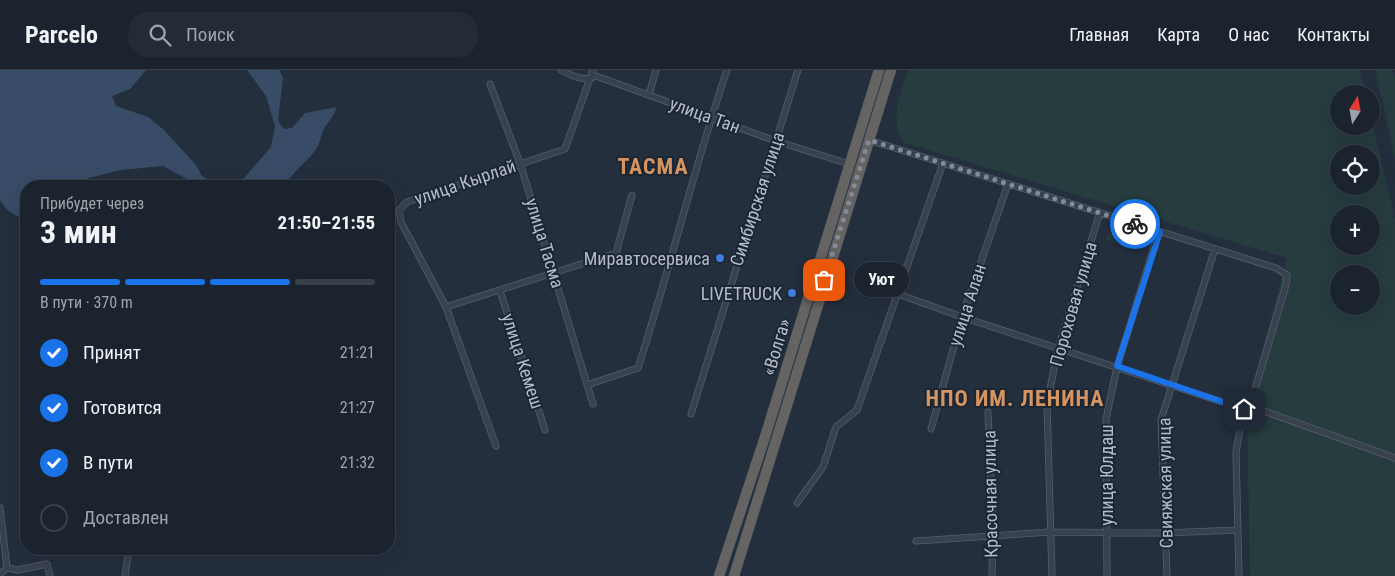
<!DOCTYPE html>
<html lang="ru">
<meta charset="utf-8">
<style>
:root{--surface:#1b232e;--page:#242b36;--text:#f1f3f6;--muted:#a0a4aa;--line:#39404a;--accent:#1a73e8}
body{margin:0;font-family:"Roboto Condensed",sans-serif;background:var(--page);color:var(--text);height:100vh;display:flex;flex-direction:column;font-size:19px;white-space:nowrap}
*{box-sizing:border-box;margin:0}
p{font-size:16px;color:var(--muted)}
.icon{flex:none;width:28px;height:28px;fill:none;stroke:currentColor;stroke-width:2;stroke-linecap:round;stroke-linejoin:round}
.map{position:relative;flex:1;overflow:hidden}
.drawer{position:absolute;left:20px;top:110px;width:375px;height:375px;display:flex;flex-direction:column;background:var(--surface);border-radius:20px;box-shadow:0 5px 20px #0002,0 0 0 1px var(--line)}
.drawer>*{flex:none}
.needle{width:32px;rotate:11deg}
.fabs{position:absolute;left:1330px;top:15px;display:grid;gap:10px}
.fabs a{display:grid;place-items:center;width:50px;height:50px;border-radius:50%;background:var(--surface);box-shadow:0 5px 20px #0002,0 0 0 1px var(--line);font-size:25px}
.pin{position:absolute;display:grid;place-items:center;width:42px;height:42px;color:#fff;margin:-21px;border-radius:10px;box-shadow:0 2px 8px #0006}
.courier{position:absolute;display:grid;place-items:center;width:50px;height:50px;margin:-25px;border:4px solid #1a73e8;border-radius:50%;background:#fff;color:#222;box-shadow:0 1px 6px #0007}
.bubble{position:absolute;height:35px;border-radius:18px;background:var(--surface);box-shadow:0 5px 20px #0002,0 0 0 1px var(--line);font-size:16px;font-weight:700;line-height:35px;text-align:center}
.overview em{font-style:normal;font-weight:700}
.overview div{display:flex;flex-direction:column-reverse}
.overview{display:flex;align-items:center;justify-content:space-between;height:85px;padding:0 20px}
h1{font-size:32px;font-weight:700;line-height:38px}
.bar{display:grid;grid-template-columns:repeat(4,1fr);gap:8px 5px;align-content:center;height:60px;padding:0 20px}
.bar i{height:6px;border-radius:4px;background:var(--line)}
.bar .selected{background:var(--accent)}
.bar p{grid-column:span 4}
ol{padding:0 20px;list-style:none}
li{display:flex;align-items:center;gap:15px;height:55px}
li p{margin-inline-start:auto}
li .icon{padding:5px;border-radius:50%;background:var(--accent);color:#fff;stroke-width:4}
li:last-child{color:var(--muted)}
li i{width:28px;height:28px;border:2px solid var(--line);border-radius:50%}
header{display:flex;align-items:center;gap:30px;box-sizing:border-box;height:70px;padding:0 25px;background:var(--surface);border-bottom:1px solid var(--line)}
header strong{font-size:24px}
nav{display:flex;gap:28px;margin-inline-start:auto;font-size:18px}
.search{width:350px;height:45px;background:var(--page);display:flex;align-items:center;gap:12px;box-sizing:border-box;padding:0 18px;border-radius:20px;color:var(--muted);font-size:19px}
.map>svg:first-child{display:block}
.green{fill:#263c3f;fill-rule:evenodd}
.water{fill:#394c67}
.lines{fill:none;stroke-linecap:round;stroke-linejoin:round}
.minor-casing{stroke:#565f6c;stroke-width:7}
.trunk-casing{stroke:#434c59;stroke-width:11}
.minor{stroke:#38414e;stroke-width:5.5}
.trunk{stroke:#656462;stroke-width:10}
.done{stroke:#828b98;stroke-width:5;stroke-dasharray:0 9}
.route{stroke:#1a73e8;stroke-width:6}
.shop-dot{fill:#3f7fe0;stroke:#1d2633;stroke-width:2}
.labels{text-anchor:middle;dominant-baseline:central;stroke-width:4;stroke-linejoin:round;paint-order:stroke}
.street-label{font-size:18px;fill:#b4bcc9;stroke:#1d2633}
.poi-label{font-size:18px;fill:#b4bcc9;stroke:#1d2633;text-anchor:end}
.district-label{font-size:22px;font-weight:bold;letter-spacing:1px;fill:#d59563;stroke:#1d2633}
</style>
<header>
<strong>Parcelo</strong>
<div class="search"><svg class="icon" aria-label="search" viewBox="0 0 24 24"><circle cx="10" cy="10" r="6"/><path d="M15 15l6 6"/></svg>Поиск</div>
<nav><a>Главная</a><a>Карта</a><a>О нас</a><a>Контакты</a></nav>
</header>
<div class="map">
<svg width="1395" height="506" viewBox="0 0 1395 506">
<rect width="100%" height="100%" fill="#242f3e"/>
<path class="green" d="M908,0H1360L1366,24H1339V56H1371V47L1395,149V506H1250L1247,338L1287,188L905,73C888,53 901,22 908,0ZM1339,84H1371V116H1339ZM1339,144H1371V176H1339ZM1339,204H1371V236H1339Z
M1375,0H1393L1395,8V89Z
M1109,158L1134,165L1130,177L1106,170Z"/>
<path class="water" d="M0,0H146L130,19L112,26L116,36L148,47L164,60L196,95L202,106L219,116H196L185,108L163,96L121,100L89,108L81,116H26V150C15,146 6,141 0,130Z
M247,0H279L283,8L278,51L284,59L292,58L305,43L337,37C334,45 330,50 325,57C320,65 321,74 314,82C305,93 294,101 286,114L289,116H237L271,77L275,56L266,26Z"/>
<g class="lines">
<defs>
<path id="minor" d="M561,0C572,6 584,12 596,6L776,71L849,94
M490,14L520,93L593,334
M649,25L656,0
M869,70L1276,198L1287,205L1286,215L1250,336L1244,339L1236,382L1239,506
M500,221L545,360
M898,224L962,247L1244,339
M446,237L616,183L632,125
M587,315L638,298C670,199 694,98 727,0
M1250,336L1395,388
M988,342L993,464L992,506
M691,344L798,0
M931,359L962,247L1008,114
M496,376L446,237L401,152L399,140L407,132L565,79L593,0
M797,433L823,397L836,357L857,340L943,93
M0,438L7,498
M916,471L1051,462L1165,463L1238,460
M0,504L7,498L18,500L47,494L50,506
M125,506L129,479
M1052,506L1047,334L1058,279L1100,142
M1107,506L1106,349L1117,297L1159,161
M1167,506L1161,350L1215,179"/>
<path id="trunk" d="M719,506L765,367L879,0
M734,506L891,0"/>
</defs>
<use href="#minor" class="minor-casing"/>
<use href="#trunk" class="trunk-casing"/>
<use href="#minor" class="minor"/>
<use href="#trunk" class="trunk"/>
</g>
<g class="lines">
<path class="done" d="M824,210L869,70L1135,154"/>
<path class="route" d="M1135,154L1160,162L1117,296L1244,339"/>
</g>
<g class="shop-dot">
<circle cx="720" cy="188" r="5"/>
<circle cx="792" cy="223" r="5"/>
</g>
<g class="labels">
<g class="street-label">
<text transform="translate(705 45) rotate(20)">улица Тан</text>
<text transform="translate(465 112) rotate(-19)">улица Кырлай</text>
<text transform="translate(757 129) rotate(-72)">Симбирская улица</text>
<text transform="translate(545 173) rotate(73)">улица Тасма</text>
<text transform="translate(1073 234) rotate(-74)">Пороховая улица</text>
<text transform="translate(967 235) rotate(-72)">улица Алан</text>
<text transform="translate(776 277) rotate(-73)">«Волга»</text>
<text transform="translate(523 291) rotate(72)">улица Кемеш</text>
<text transform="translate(1106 405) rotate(-90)">улица Юлдаш</text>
<text transform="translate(1165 413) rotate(-91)">Свияжская улица</text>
<text transform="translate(990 424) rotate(-91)">Красочная улица</text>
</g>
<g class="poi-label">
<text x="710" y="188">Миравтосервиса</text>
<text x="782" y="223">LIVETRUCK</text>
</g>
<g class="district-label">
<text x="653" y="96">ТАСМА</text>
<text x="1015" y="328">НПО ИМ. ЛЕНИНА</text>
</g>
</g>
</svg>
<div class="fabs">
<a><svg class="needle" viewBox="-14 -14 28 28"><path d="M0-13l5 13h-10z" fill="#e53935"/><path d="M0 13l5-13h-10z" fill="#a0a4aa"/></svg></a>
<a><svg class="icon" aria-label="locate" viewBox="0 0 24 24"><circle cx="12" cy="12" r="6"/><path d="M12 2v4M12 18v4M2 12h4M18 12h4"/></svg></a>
<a>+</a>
<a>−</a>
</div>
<div class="pin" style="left:824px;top:210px;background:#ea580c"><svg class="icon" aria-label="bag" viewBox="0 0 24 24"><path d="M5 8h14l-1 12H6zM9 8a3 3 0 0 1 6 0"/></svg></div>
<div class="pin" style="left:1244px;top:339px;background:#1f2937"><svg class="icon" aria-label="home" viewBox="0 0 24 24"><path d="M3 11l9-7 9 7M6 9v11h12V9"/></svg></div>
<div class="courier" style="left:1135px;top:154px"><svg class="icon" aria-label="bike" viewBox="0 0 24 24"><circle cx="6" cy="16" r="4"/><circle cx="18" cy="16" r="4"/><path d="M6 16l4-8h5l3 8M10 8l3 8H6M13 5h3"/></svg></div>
<div class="bubble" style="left:854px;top:192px;width:55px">Уют</div>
<section class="drawer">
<div class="overview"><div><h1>3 мин</h1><p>Прибудет через</p></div><em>21:50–21:55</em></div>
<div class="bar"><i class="selected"></i><i class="selected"></i><i class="selected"></i><i></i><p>В пути · 370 m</p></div>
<ol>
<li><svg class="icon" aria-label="check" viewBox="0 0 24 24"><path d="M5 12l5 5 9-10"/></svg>Принят<p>21:21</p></li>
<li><svg class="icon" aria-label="check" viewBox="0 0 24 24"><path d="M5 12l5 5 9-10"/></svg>Готовится<p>21:27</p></li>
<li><svg class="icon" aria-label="check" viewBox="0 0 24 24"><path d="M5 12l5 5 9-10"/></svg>В пути<p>21:32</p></li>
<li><i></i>Доставлен</li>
</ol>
</section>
</div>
